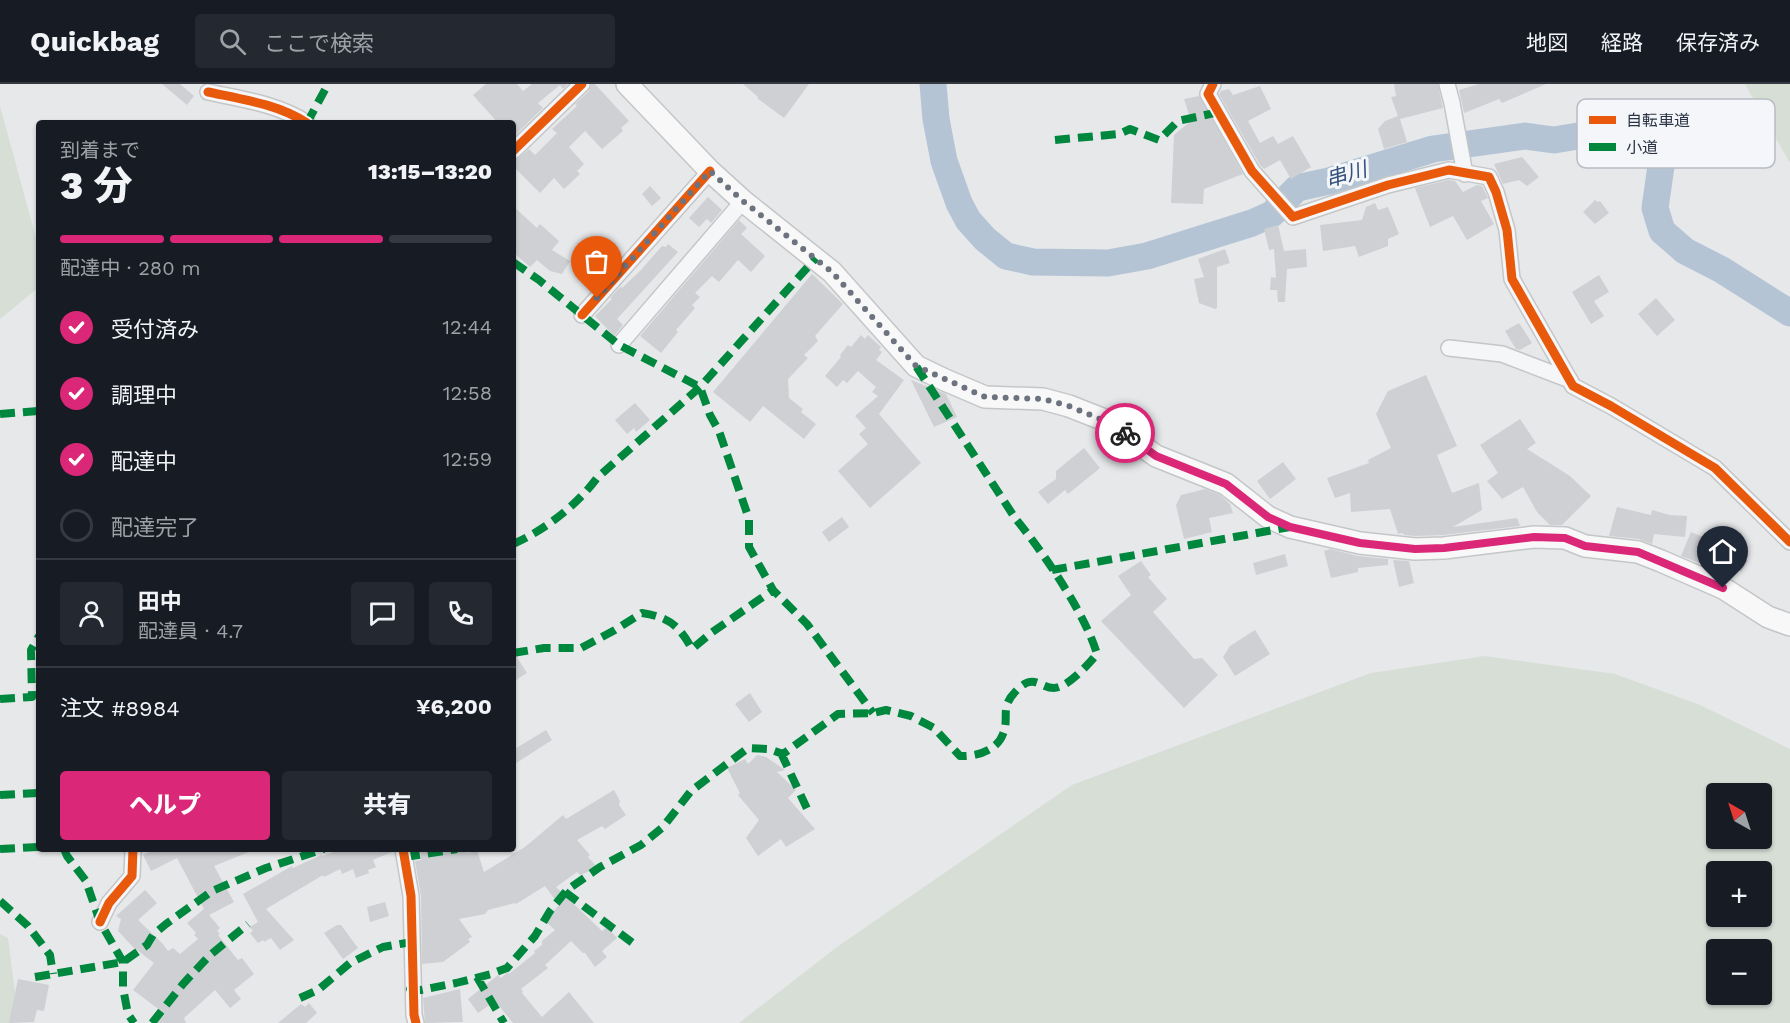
<!DOCTYPE html>
<html lang="ja">
<meta charset="utf-8">
<style>
:root{--surface:#171b24;--page:#242831;--text:#f1f3f6;--muted:#9ea1a6;--line:#363941;--accent:#db2777}
body{margin:0;font-family:"Work Sans","Noto Sans JP",sans-serif;background:var(--page);color:var(--text);height:100vh;display:flex;flex-direction:column;font-size:22px;white-space:nowrap}
*{box-sizing:border-box;margin:0}
p{font-size:20px;color:var(--muted)}
.icon{flex:none;width:33px;height:33px;fill:none;stroke:currentColor;stroke-width:2;stroke-linecap:round;stroke-linejoin:round}
.map{position:relative;flex:1;overflow:hidden}
.panel{position:absolute;left:36px;top:36px;width:480px;height:732px;display:flex;flex-direction:column;background:var(--surface);border-radius:6px;box-shadow:0 2px 4px #0004}
.panel>*{flex:none}
.needle{width:39px;rotate:321deg}
.controls{position:absolute;left:1706px;top:699px;display:grid;gap:12px}
.controls a{display:grid;place-items:center;width:66px;height:66px;border-radius:6px;background:var(--surface);box-shadow:0 2px 4px #0004;font-size:30px}
.pin{position:absolute;display:grid;place-items:center;width:51px;height:51px;color:#fff;margin:-62px -26px;border-radius:50% 50% 50% 0;rotate:-45deg;box-shadow:0 0 6px #0007}
.pin .icon{rotate:45deg}
.courier{position:absolute;display:grid;place-items:center;width:60px;height:60px;margin:-30px;border:4px solid #db2777;border-radius:50%;background:#fff;color:#222;box-shadow:0 2px 8px #0007}
.headline em{font-style:normal;font-weight:800}
.headline div{display:flex;flex-direction:column-reverse}
.headline{display:flex;align-items:center;justify-content:space-between;height:102px;padding:0 24px}
h1{font-size:39px;font-weight:800;line-height:45px}
.bar{display:grid;grid-template-columns:repeat(4,1fr);gap:9px 6px;align-content:center;height:72px;padding:0 24px}
.bar i{height:8px;border-radius:4px;background:var(--line)}
.bar .on{background:var(--accent)}
.bar p{grid-column:span 4}
.line{display:flex;align-items:center;gap:15px;padding:0 24px;border-top:2px solid var(--line)}
.line div{flex:1}
.round{display:grid;place-items:center;flex:none;width:63px;height:63px;border-radius:6px;background:var(--page)}
ol{padding:0 24px;list-style:none}
li{display:flex;align-items:center;gap:18px;height:66px}
li p{margin-inline-start:auto}
li .icon{padding:6px;border-radius:50%;background:var(--accent);color:#fff;stroke-width:4}
li:last-child{color:var(--muted)}
li i{width:33px;height:33px;border:3px solid var(--line);border-radius:50%}
.primary-button{display:flex;gap:12px;margin-top:auto;padding:12px 24px}
.primary-button a{flex:1;height:69px;border-radius:6px;background:var(--accent);color:#fff;font-size:24px;font-weight:800;line-height:69px;text-align:center}
.primary-button a+a{background:var(--page);color:var(--text)}
header{display:flex;align-items:center;gap:36px;box-sizing:border-box;height:84px;padding:0 30px;background:var(--surface);border-bottom:2px solid var(--line)}
header strong{font-size:28px}
nav{display:flex;gap:33px;margin-inline-start:auto;font-size:21px}
.search{width:420px;height:54px;background:var(--page);display:flex;align-items:center;gap:15px;box-sizing:border-box;padding:0 21px;border-radius:6px;color:var(--muted);font-size:22px}
.map>svg:first-child{display:block}
.green{fill:#d6ded6;fill-rule:evenodd}
.lines{fill:none;stroke-linecap:round;stroke-linejoin:round}
.river{stroke:#b4c4d5;stroke-width:27}
.building{fill:#ced0d3}
.street-casing{stroke:#c4c6c8;stroke-width:18}
.secondary-casing{stroke:#c4c6c8;stroke-width:24}
.street{stroke:#f5f6f7;stroke-width:15}
.secondary{stroke:#f8f8f8;stroke-width:21}
.quiet{stroke:#00873e;stroke-width:8;stroke-dasharray:15 8;stroke-linecap:butt}
.cycleway-casing{stroke:#f4f6f9;stroke-width:13}
.cycleway{stroke:#e8590c;stroke-width:9}
.done{stroke:#6c737f;stroke-width:6;stroke-dasharray:0 10.8}
.route{stroke:#db2777;stroke-width:8}
.labels{text-anchor:middle;dominant-baseline:central;stroke-width:6;stroke-linejoin:round;paint-order:stroke}
.water-label{font-size:21px;font-style:italic;fill:#34527a;stroke:#f4f6f9}
.key{fill:#f4f6f9;stroke:#b8bcc3;stroke-width:1.5}
.key-label{font-size:16px;fill:#2b3445}
</style>
<header>
<strong>Quickbag</strong>
<div class="search"><svg class="icon" aria-label="search" viewBox="0 0 24 24"><circle cx="10" cy="10" r="6"/><path d="M15 15l6 6"/></svg>ここで検索</div>
<nav><a>地図</a><a>経路</a><a>保存済み</a></nav>
</header>
<div class="map">
<svg width="1790" height="939" viewBox="0 0 1790 939">
<rect width="100%" height="100%" fill="#e6e8ea"/>
<path class="green" d="M1745,0H1790V79Z
M0,22L39,165V203L0,235Z
M1485,572L1615,590L1700,621L1790,665V939H739L837,863L1072,701L1371,589ZM1716,710H1761V754H1716ZM1716,788H1761V832H1716ZM1716,866H1761V910H1716Z
M0,850L8,854L19,939H0Z"/>
<g class="lines">
<path class="river" d="M933,0L936,35L944,77L959,119L968,136L985,155L1006,172L1033,178L1108,179L1147,172L1252,139L1272,130L1297,104L1329,97L1433,65L1525,52L1554,56L1596,49L1632,54L1652,62L1662,75L1655,124L1662,147L1685,167L1722,186L1790,229"/>
</g>
<path class="building" d="M162,0H180L194,12L187,21Z
M486,0H517L523,7L532,0H568L563,5L560,1L538,19L543,24L513,53V39H498L473,11Z
M591,0H595L629,37L621,44L623,47L602,65L585,47L569,63L584,80L577,87L580,90L564,105L554,94L540,109L513,82V76L519,74L529,65L535,71L557,49L552,45L577,22L575,20L589,7Z
M743,0H809L784,34L757,14L758,13Z
M1394,0H1438L1443,24L1400,35L1407,58L1384,65L1378,45L1385,37L1398,32L1391,13L1396,12Z
M1479,0H1546L1502,19L1499,15L1464,29L1459,6Z
M1260,2L1271,25L1248,37L1260,59L1273,52L1278,60L1293,52L1311,83L1291,95L1280,76L1264,85L1260,81L1219,10L1221,7L1229,5L1233,11Z
M1199,12L1243,90L1204,105L1203,120L1171,119L1174,51L1191,37L1184,15Z
M1522,73L1539,93L1527,102L1519,96L1503,100L1494,80Z
M1449,96L1455,97L1463,108L1477,101L1482,102L1488,114L1481,117L1494,140L1467,156L1453,132L1430,143L1415,104Z
M650,102L661,114L652,122L642,110Z
M708,113L722,126L711,139L707,135L699,143L689,134Z
M1595,116L1598,118L1600,117L1609,129L1595,140L1583,128Z
M1375,119L1378,126L1388,123L1399,150L1388,155V162L1359,173L1355,162L1323,167L1320,141L1362,136L1366,123Z
M513,122L537,144L540,140L559,157L552,166L570,177L562,190L550,187L537,176L530,183L513,168Z
M739,136L747,144L741,150L765,172L751,188L738,176L719,198L712,192L695,209L700,213L692,221L695,224L676,246L678,248L661,269L640,252Z
M1278,141L1284,167L1306,165L1307,183L1287,185L1285,218H1278L1277,206H1270L1271,193L1276,194L1274,165L1269,166L1264,145Z
M668,160L678,168L617,235L623,241L614,252L595,232L612,215L610,214L621,202L622,204L640,187L662,162L666,163Z
M1225,165L1230,179L1217,183V224L1215,225L1199,219L1194,195L1204,193L1198,175Z
M812,190L843,220L815,252L818,257L804,271L808,274L788,295L789,314L803,325L801,328L816,340L804,355L763,322L750,338L713,308Z
M1599,191L1609,208L1594,217L1604,232L1591,240L1572,208Z
M1656,214L1675,236L1657,252L1638,230Z
M1519,239L1532,259L1520,266L1516,265L1505,247Z
M861,251L865,255L868,251L881,263L879,266L882,268L876,276L904,296L879,330L921,379L870,424L838,387L868,360L859,350L866,344L855,332L878,312L872,308L876,303L858,287L847,299L843,296L837,303L825,292L841,273L840,271L848,261L851,263Z
M1426,291L1457,362L1437,371L1452,409L1479,399L1482,426L1453,443L1517,434L1520,442L1443,451L1415,452L1405,451L1402,449L1398,450L1390,425L1351,428L1350,409L1335,414L1327,394L1369,379L1368,376L1391,364L1376,330L1388,307Z
M911,296L946,310L957,333L934,343Z
M635,319L650,336L636,348L634,344L627,350L615,336Z
M1520,335L1536,359L1527,365L1570,392L1591,412L1562,441H1550L1537,428L1523,403L1502,415L1487,397L1498,389L1480,361Z
M1084,364L1100,384L1068,410L1065,406L1048,420L1038,408L1056,395V387Z
M1283,378L1296,395L1270,415L1257,397Z
M1205,405L1220,411L1230,420L1233,429L1209,434L1212,448L1184,455L1176,421L1181,411Z
M1617,423L1651,431L1652,426L1670,431L1687,432L1685,453L1654,450L1652,460L1639,455L1609,452Z
M842,433L849,443L829,458L822,448Z
M1691,448L1705,454L1706,452L1735,466L1748,477L1741,488L1729,479L1725,489L1681,472Z
M1330,465L1358,472L1388,475V481L1358,484V488L1331,494L1324,467Z
M1285,470L1288,482L1256,491L1253,479Z
M1393,476L1409,477L1414,499L1399,503Z
M1141,477L1151,491L1148,493L1167,515L1153,528L1194,575L1202,574L1218,591L1184,624L1101,537L1131,511L1118,492Z
M1255,546L1270,570L1235,592L1223,573L1230,562Z
M513,567L527,589L513,598Z
M750,609L762,628L749,638L735,620Z
M546,646L552,656L513,681V666Z
M757,671L766,673L785,686L777,688L796,706L788,714L815,745L786,763L781,755L758,772L746,754L759,736L738,711L740,709L727,684L745,675L748,680Z
M614,706L620,717L619,721L626,731L605,745L602,742L577,756L590,771L588,773L596,782L590,787L580,791L577,788L556,803L602,847L607,843L617,854L602,867L607,873L595,883L585,869H583L571,857L545,881L548,884L521,905L523,907L522,909L542,933L569,908L594,939H513L495,917L478,929L468,915L498,891L501,894L508,888L509,890L535,869L534,867L542,861V857L555,846L545,837L559,821L545,802L516,820L515,819L488,826L485,830L459,835L472,853L468,855L470,858L443,878L422,880L421,812L415,777L421,776L420,765H466L467,769L477,766L484,788L525,763L563,731L566,735Z
M156,765L254,766L214,782L234,818L209,831L220,844L217,847L220,850L218,851L238,876L242,874L254,890L234,906L241,915L230,924L215,906L184,934L186,939H157L165,930L133,906L154,879L133,863L118,847L121,835L116,832L145,806L157,819L138,836L163,860L168,867L173,864L180,870L198,855L194,851L196,849L187,839L204,825L205,827L177,774L151,787L143,771Z
M336,765H393L394,767L373,776L376,783L368,786L369,789L356,794L353,785L342,790L340,785L324,793L323,791L266,825L294,856L280,866L271,854L264,858L263,856L258,859L250,849L253,847L250,843L258,838L243,810L292,782L293,784L321,771L323,772L336,767Z
M385,818L389,832L370,838L367,823Z
M337,841H341L358,864L343,875L324,849Z
M18,895L49,901L44,927L37,926L34,938L9,939Z
M460,905L463,938L425,939L423,914Z
M309,919L317,929L306,939H278L301,920L305,923Z"/>
<g class="lines">
<defs>
<path id="street" d="M1213,0L1208,10L1252,87L1293,133L1388,101L1449,86L1489,93L1496,108L1507,146L1512,195L1573,302L1611,322L1715,384L1790,458
M1447,0L1452,19L1465,90
M208,8C241,15 278,20 307,39
M513,67L582,0
M582,231L710,87
M619,261L743,117
M1449,264L1502,270L1570,296
M403,765L411,812L414,931L416,939
M100,838L109,819L132,792L133,765"/>
<path id="secondary" d="M627,0L710,87L743,117L832,188L916,282L945,296L985,313L1043,315L1069,322L1107,337L1156,372L1226,400L1268,433L1290,443L1360,459L1415,465L1444,464L1534,453L1565,454L1585,462L1638,468L1661,477L1723,504L1768,533L1790,541"/>
</defs>
<use href="#street" class="street-casing"/>
<use href="#secondary" class="secondary-casing"/>
<use href="#street" class="street"/>
<use href="#secondary" class="secondary"/>
<path class="quiet" d="M307,39L328,0
M1055,56L1119,50L1130,45L1159,56L1178,37L1219,28
M513,178L539,196L619,261L700,303L710,331L719,347L749,435V463L773,506L807,540L873,629
M0,330L39,327
M513,460C545,446 576,422 597,394L700,303L816,174
M1052,486L1290,443
M513,569L544,564H581L615,546L642,529C668,533 679,541 692,565L711,549L773,506
M0,615L32,613L31,566L39,552
M781,669L810,731
M0,711L39,709
M0,765L39,763
M64,765L67,772L86,797L100,838L123,878V904L128,930L134,939
M405,773L457,765
M565,808L638,863
M0,817L28,842L50,871L53,890
M35,893L123,878L147,861L153,851L166,840L212,807L266,784L324,765
M477,893L504,939
M411,907L410,905L421,906L456,899L491,890L507,884L535,852L550,827L567,806L600,783L641,761L663,743L691,707L748,664L769,665L783,670L838,630L873,629L886,626L911,632L934,644L960,672C975,673 997,667 1003,650C1010,633 999,624 1016,607C1034,588 1039,604 1054,604C1067,604 1089,580 1097,570C1085,529 1043,468 1015,434L916,282
M300,914L318,906L350,879L383,863L412,858
M152,939L183,900L209,872L248,840"/>
<defs>
<path id="cycleway" d="M1213,0L1208,10L1252,87L1293,133L1388,101L1449,86L1489,93L1496,108L1507,146L1512,195L1573,302L1611,322L1715,384L1790,458
M208,8C241,15 278,20 307,39
M513,67L582,0
M582,231L710,87
M403,765L411,812L414,931L416,939
M100,838L109,819L132,792L133,765"/>
</defs>
<use href="#cycleway" class="cycleway-casing"/>
<use href="#cycleway" class="cycleway"/>
</g>
<g class="lines">
<path class="done" d="M597,214L710,87L743,117L832,188L916,282L985,313L1043,315L1069,322L1107,338L1125,349"/>
<path class="route" d="M1125,349L1156,372L1226,400L1268,433L1290,443L1360,459L1415,465L1444,464L1534,453L1565,454L1585,462L1638,468L1723,504"/>
</g>
<g class="labels">
<g class="water-label">
<text transform="translate(1346 90) rotate(-16)">串川</text>
</g>
</g>
<rect x="1577" y="15" width="198" height="69" rx="9" class="key"/>
<rect x="1589" y="32" width="27" height="8" fill="#e8590c"/>
<rect x="1589" y="59" width="27" height="8" fill="#00873e"/>
<g class="key-label">
<text x="1626" y="42">自転車道</text>
<text x="1626" y="69">小道</text>
</g>
</svg>
<div class="controls">
<a><svg class="needle" viewBox="-14 -14 28 28"><path d="M0-13l5 13h-10z" fill="#e53935"/><path d="M0 13l5-13h-10z" fill="#9ea1a6"/></svg></a>
<a>+</a>
<a>−</a>
</div>
<div class="pin" style="left:597px;top:214px;background:#ea580c"><svg class="icon" aria-label="bag" viewBox="0 0 24 24"><path d="M5 8h14l-1 12H6zM9 8a3 3 0 0 1 6 0"/></svg></div>
<div class="pin" style="left:1723px;top:504px;background:#1f2937"><svg class="icon" aria-label="home" viewBox="0 0 24 24"><path d="M3 11l9-7 9 7M6 9v11h12V9"/></svg></div>
<div class="courier" style="left:1125px;top:349px"><svg class="icon" aria-label="bike" viewBox="0 0 24 24"><circle cx="6" cy="16" r="4"/><circle cx="18" cy="16" r="4"/><path d="M6 16l4-8h5l3 8M10 8l3 8H6M13 5h3"/></svg></div>
<section class="panel">
<div class="headline"><div><h1>3 分</h1><p>到着まで</p></div><em>13:15–13:20</em></div>
<div class="bar"><i class="on"></i><i class="on"></i><i class="on"></i><i></i><p>配達中 · 280 m</p></div>
<ol>
<li><svg class="icon" aria-label="check" viewBox="0 0 24 24"><path d="M5 12l5 5 9-10"/></svg>受付済み<p>12:44</p></li>
<li><svg class="icon" aria-label="check" viewBox="0 0 24 24"><path d="M5 12l5 5 9-10"/></svg>調理中<p>12:58</p></li>
<li><svg class="icon" aria-label="check" viewBox="0 0 24 24"><path d="M5 12l5 5 9-10"/></svg>配達中<p>12:59</p></li>
<li><i></i>配達完了</li>
</ol>
<div class="line" style="height:108px"><a class="round"><svg class="icon" aria-label="person" viewBox="0 0 24 24"><circle cx="12" cy="8" r="4"/><path d="M4 21q1-7 8-7t8 7"/></svg></a><div><b>田中</b><p>配達員 · 4.7</p></div><a class="round"><svg class="icon" aria-label="chat" viewBox="0 0 24 24"><path d="M4 5h16v11H9l-5 4z"/></svg></a><a class="round"><svg class="icon" aria-label="phone" viewBox="0 0 24 24"><path d="M5 4h4l2 5-3 2q2 4 5 5l2-3 5 2v4C11 20 4 13 5 4z"/></svg></a></div>
<div class="line" style="height:78px"><div>注文 #8984</div><b>¥6,200</b></div>
<div class="primary-button"><a>ヘルプ</a><a>共有</a></div>
</section>
</div>
